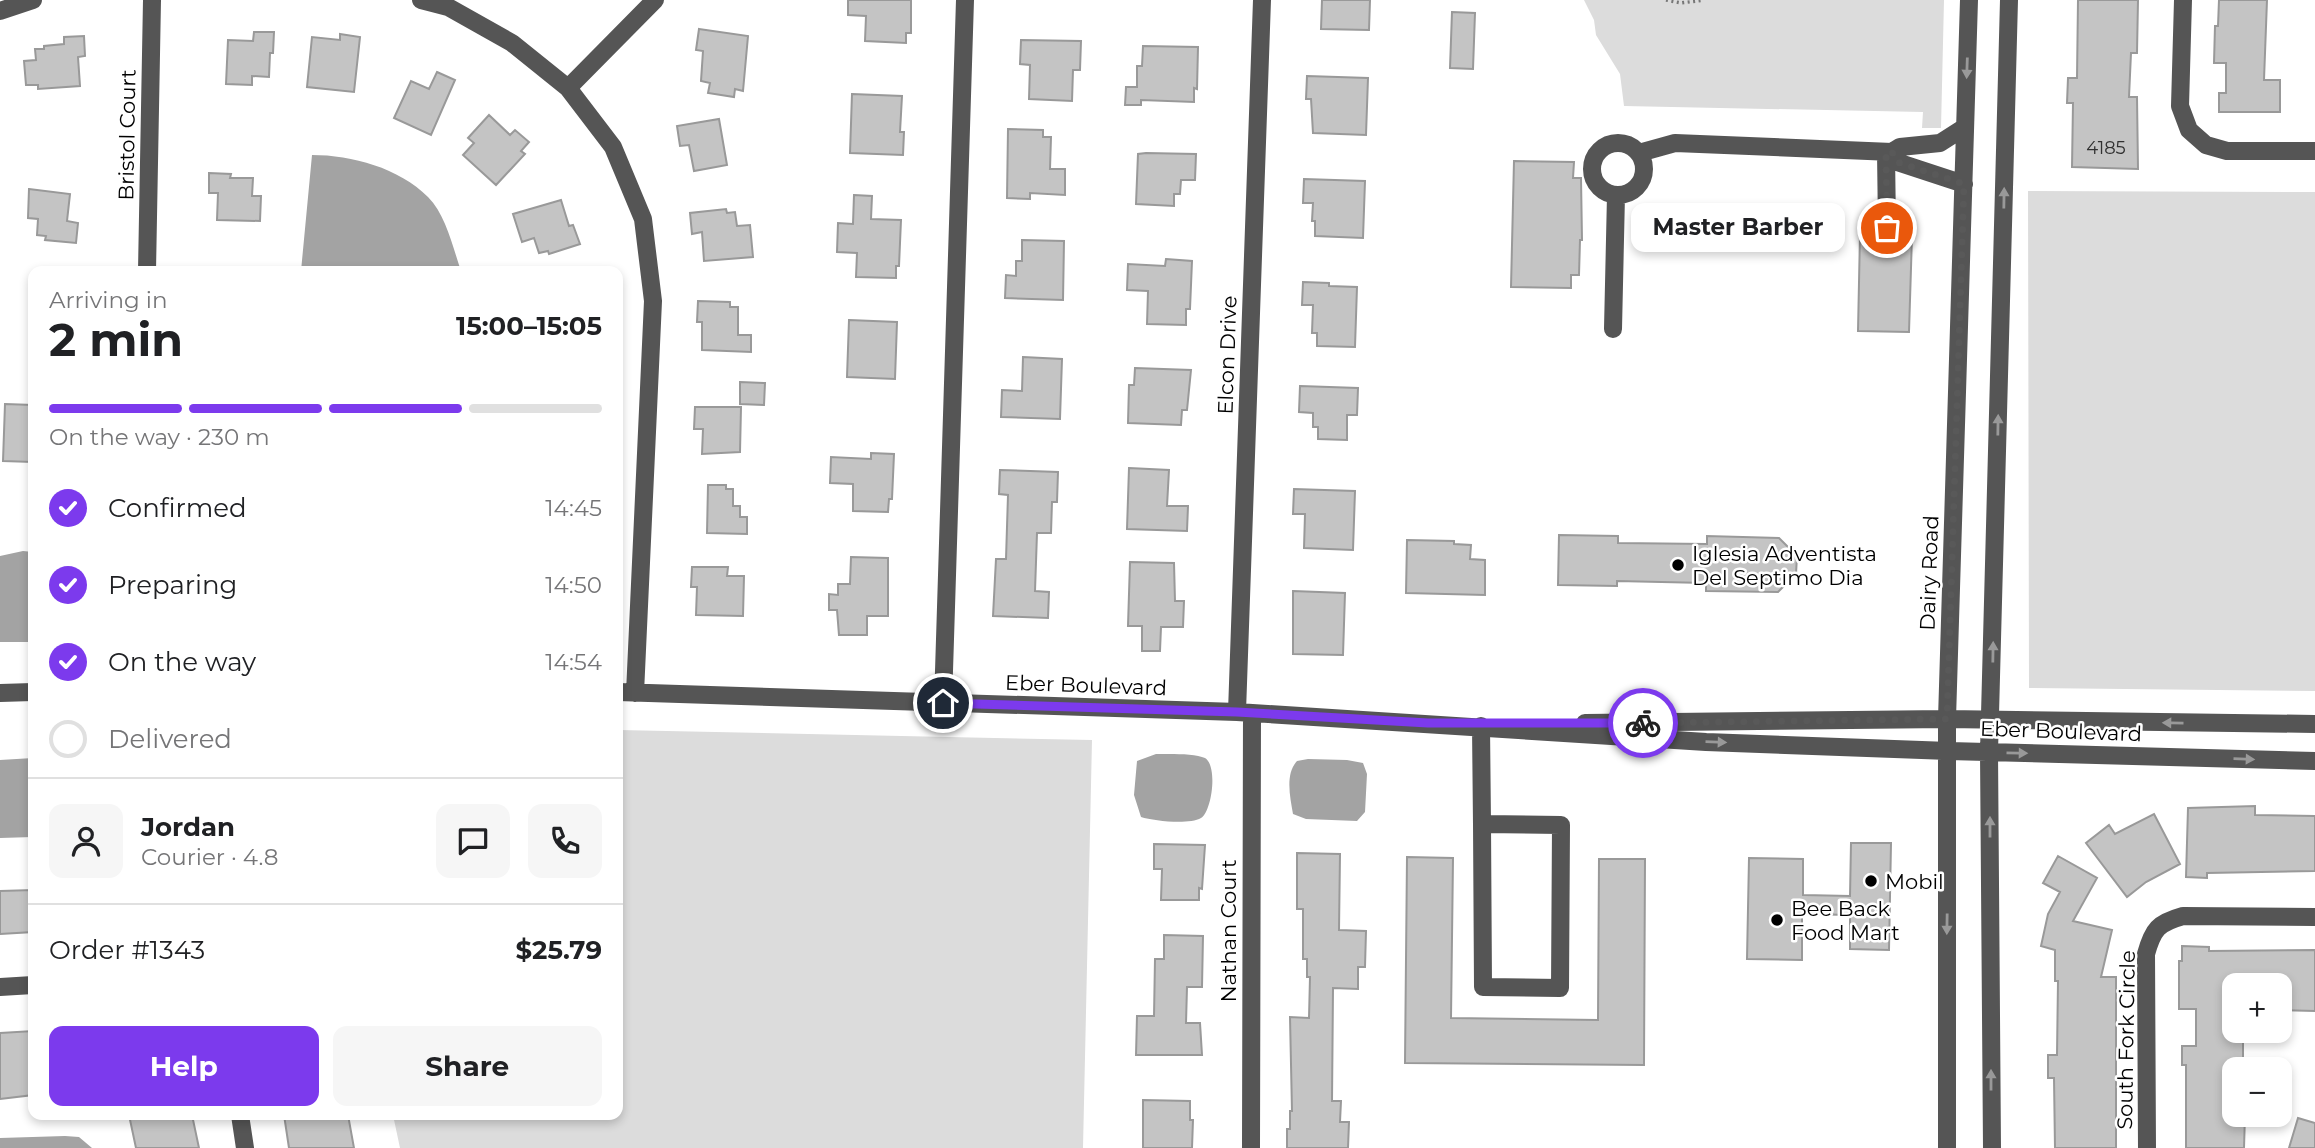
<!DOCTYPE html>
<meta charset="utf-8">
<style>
:root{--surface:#fff;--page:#f6f6f6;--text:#202124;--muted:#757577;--line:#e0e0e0;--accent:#7c3aed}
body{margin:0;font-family:Montserrat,sans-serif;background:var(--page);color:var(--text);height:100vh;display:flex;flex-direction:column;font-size:26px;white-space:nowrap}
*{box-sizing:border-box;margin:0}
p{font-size:23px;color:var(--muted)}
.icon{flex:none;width:38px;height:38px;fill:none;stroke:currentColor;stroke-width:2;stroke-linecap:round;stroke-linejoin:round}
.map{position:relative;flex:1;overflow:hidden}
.panel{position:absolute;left:28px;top:266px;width:595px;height:854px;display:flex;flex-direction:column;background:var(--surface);border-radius:14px;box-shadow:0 4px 10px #0003}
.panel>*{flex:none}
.controls{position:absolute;left:2222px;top:973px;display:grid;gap:14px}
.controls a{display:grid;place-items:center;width:70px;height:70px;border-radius:14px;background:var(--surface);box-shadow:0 4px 10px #0003;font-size:35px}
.pin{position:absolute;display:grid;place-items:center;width:60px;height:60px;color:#fff;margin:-30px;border:4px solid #fff;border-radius:50%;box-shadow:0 2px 7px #0007}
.courier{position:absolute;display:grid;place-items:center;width:70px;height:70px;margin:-35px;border:5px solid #7c3aed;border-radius:50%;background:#fff;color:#222;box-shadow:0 2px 9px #0007}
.bubble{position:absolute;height:49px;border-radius:14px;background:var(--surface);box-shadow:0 4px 10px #0003;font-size:23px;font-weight:700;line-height:49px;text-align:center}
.head em{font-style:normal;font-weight:700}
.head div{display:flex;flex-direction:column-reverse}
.head{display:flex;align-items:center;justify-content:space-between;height:119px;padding:0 21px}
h1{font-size:46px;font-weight:700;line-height:52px}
.bar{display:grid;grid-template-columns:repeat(4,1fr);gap:10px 7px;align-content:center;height:84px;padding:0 21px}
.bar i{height:9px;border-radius:5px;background:var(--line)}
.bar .on{background:var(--accent)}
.bar p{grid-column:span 4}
.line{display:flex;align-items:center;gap:18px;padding:0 21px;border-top:2px solid var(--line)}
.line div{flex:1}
.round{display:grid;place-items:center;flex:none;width:74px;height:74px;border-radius:14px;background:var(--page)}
ol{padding:0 21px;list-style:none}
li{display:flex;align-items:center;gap:21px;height:77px}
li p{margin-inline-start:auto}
li .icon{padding:7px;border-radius:50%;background:var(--accent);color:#fff;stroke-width:4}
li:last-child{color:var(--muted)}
li i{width:38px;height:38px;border:4px solid var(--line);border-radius:50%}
.button{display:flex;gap:14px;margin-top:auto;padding:14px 21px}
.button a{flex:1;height:80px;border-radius:14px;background:var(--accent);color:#fff;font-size:28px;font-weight:700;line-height:80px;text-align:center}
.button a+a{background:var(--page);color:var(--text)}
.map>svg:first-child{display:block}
.green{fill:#dcdcdc}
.water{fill:#a3a3a3}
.building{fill:#c4c4c4;stroke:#999;stroke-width:2}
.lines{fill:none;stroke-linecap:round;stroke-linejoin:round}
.path{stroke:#777;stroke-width:3.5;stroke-dasharray:2 3.5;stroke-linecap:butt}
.minor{stroke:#555;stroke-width:18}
.oneway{fill:#999}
.done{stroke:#595959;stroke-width:7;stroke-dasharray:0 12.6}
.route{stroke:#7c3aed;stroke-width:9}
.poi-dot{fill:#000;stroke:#fff;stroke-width:2.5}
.labels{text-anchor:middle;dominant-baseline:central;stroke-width:5;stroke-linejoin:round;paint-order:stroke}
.number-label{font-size:18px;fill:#313131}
.street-label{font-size:21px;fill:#000;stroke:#fff}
.poi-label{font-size:21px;fill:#000;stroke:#fff;text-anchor:start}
</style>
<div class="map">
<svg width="2315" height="1148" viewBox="0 0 2315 1148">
<rect width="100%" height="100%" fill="#fff"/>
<path class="green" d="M1584,0H1944L1941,128H1922L1923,112L1624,106L1620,74L1596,35L1594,20Z
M2028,191L2315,192V691L2029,688Z
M618,730L1092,740L1083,1148H400L393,1115H618Z"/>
<path class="water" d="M312,155C352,155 399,168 428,197C446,215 453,248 461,271H301Z
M23,551L33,552V642H0V556Z
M1156,754C1168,754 1195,753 1205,758C1218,766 1212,811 1201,818C1189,825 1154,821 1141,817L1134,795L1137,761Z
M33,758V837L0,838V760Z
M1308,759L1347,760L1363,763L1367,774L1365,812L1357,821L1306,819L1293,814C1290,797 1285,774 1297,761Z
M65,1136L79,1137L92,1148H0V1138Z"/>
<path class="building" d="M848,0H911V33H906V43L865,41L866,16L848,15Z
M1322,0H1370L1369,30L1321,29Z
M2078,0H2138L2137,53H2131L2129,97H2137L2138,169L2072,167L2073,103H2067L2068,78H2077Z
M2219,0H2267L2264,80H2280V112H2219V93H2226V63H2214L2215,26H2218Z
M1452,12L1475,13L1473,69L1450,68Z
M699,29L748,36L743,91L735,89L734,97L708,93L710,83L701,81L703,51L696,50Z
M254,32H274L273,53H270L269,77L252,76V85L226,84L228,40L253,41Z
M340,34L360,37L354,92L307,87L312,37L340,40Z
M84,36L85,56L78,57L80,86L38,89V85H26L24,61L36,60L35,49H44V46L64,44V37Z
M1021,40L1081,41L1080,70H1073L1072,101L1029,99L1030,65L1020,64Z
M1143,46L1198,47L1197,89L1194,88V102L1141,100V105H1125L1126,87H1137V66H1142Z
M437,72L455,80L431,135L394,118L411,81L429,89Z
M1307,76L1368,78L1366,135L1313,133L1311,99H1306Z
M852,94L902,96L900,132H904L903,155L850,153Z
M489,115L510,135L515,130L529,142L521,151L525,154L496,185L463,155L474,143L468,138Z
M719,119L727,165L694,171L689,145L680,146L677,126Z
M1008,129L1043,130V137H1051L1050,169H1065V195L1030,193V199L1007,198Z
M1146,153L1196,154L1195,180H1181L1180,194H1174V206L1136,204L1138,154Z
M1514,161L1574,162L1573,178H1581L1582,240H1580L1579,275H1571V288L1511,287Z
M209,173L231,174L230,178H253L252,196H261L260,221L217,220L218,193H209Z
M1304,179L1365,181L1363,238L1315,236V221H1312L1313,203H1303Z
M29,189L70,194L67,221L78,223L76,243L45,240L46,236L37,235L38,219L28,218Z
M854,195L872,196L871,219L901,220L899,266H896V278L856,277L857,253L837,252L838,223L853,224Z
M561,200L569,226L573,225L580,244L549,254L548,251L539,253L534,238L522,242L513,214Z
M726,209L727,213L735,212L737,226L750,225L753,257L704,261L702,232L692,234L690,213Z
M1860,234L1878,235L1886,239L1896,235L1912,236L1909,332L1858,331Z
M1022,240L1064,241L1063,300L1005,298L1006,275L1016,276V261H1022Z
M1166,259L1192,261L1190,309H1186V325L1147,324L1148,291L1127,290L1128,264L1165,266Z
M1303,282L1329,283V286L1357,287L1355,347L1317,346V333H1312L1313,305H1302Z
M698,301L730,302V307H738V335H751V352L702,350V322H697Z
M849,320L897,322L895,379L847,377Z
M1023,357L1062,359L1060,419L1001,417L1002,390L1022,391Z
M1135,368L1191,370L1187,410H1182L1181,425L1128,423L1129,385H1134Z
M740,382L765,383L764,405L740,404Z
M1300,386L1358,388L1357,415H1347V440L1318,439V427H1313V413L1299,412Z
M5,404L33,405V462L3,461Z
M695,407H741L740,452L702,454L703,429H694Z
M871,453L894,454L892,499H889L888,512L853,511V484L830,483L831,457L871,459Z
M1129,468L1169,470L1167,506H1188L1187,531L1127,529Z
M1000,470L1058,472L1057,502H1052L1051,533H1037L1035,591L1049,592L1048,618L993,616L996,559H1006L1008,495L999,494Z
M708,485H726V489H733V506H740V517H747V534L707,533Z
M1294,489L1355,491L1353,550L1304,548L1305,514H1293Z
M1559,535L1618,536V543L1707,544V536L1779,538L1797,556L1796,574L1778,592L1706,591V583L1617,581V586L1558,585Z
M1407,540L1454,541V544L1471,545L1470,559L1485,560V595L1406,593Z
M851,557L888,558V616H867V635H839L837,610H829V594L838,595V584H850Z
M1130,562L1174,563L1175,601H1184L1183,627H1161L1160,651H1142V626H1128Z
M692,567H728L727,576H744L743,616L696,615L697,587H691Z
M1293,591L1345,593L1343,655L1293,654Z
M2255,806V815L2315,816V871L2207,873V878L2186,877L2188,808Z
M2154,814L2180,864L2146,882L2127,897L2086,843L2109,825L2115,834Z
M1851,843H1891L1889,950L1850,949V915L1802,914V960L1747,959L1749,858L1803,859V895L1850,896Z
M1154,844L1205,845L1202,889L1199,888V900H1161L1162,869H1154Z
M1297,853L1340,854L1339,930L1366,931L1365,967H1358V989L1333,988L1332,1101H1341L1340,1122H1349L1348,1148H1287V1129H1290V1111H1292L1290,1017L1309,1018L1310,977H1307V959H1303V909H1297Z
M2058,856L2097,878L2073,921L2112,930L2101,977H2116V1148H2055L2054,1078H2048V1055H2057L2058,981H2055V950L2041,946L2048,914L2060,892L2043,883Z
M1407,857L1453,858L1451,1018L1598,1020L1599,859H1645L1644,1065L1405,1063Z
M33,890V932L0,934V891Z
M1164,935L1203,936L1202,987H1187L1186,1023H1200L1202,1055H1136L1137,1016H1154L1155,959H1164Z
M2182,946L2209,947V951L2315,950V1011L2280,1010V985H2235V1036H2243V1065H2235V1115H2245L2244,1148H2186V1065H2182V1046H2196V1009H2179V961H2182Z
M33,1031V1095L0,1099V1033Z
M1143,1100L1190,1101V1120H1193L1192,1148H1143Z
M129,1115H192L199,1148H136Z
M284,1115H348L354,1148H289Z
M2298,1118L2315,1123V1148H2289Z"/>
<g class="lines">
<path class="path" d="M1666,0L1681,3L1704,0"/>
<path class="minor" d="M421,0L448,7L512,43L568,88L613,147L643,219L653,301L635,693
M2183,0L2180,106L2189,130L2206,145L2227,151H2315
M0,11L33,0
M568,88L655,0
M1592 169a26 26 0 1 1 52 0a26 26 0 1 1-52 0Z
M1886,152L1887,228
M1639,153L1675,143L1892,152
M1964,184L1897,162L1892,152L1900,147L1940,143L1965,127
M147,271L152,0
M1613,329L1616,195
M618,692L1237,712L1706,742L1949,751L2315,761
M0,693L33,692
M943,703L965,0
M1237,712L1262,0
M1585,723L1947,719L2315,724
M1481,726L1482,824L1561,825L1560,988L1483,987L1482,824
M0,987L33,985
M240,1115L245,1148
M1251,1148L1252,713
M1947,1148V719L1969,0
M1992,1148L1989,752L2009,0
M2147,1148L2146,954C2153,929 2158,923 2183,916L2315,917"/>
</g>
<defs><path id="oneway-solid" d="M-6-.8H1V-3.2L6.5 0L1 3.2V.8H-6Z" transform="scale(1.75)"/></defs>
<g class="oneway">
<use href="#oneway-solid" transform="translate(1967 68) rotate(92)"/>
<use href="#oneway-solid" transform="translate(2004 198) rotate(-89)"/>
<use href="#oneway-solid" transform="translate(1998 425) rotate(-89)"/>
<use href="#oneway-solid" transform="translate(1993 652) rotate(-89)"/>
<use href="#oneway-solid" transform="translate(2173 723) rotate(-179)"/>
<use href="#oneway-solid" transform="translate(1716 742) rotate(2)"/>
<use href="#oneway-solid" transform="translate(2017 753) rotate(1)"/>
<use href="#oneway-solid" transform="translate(2244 759) rotate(2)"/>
<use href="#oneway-solid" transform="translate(1990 827) rotate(-90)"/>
<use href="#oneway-solid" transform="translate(1947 924) rotate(91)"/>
<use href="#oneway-solid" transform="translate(1991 1080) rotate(-90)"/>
</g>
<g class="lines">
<path class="done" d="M1643,723L1947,719L1964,184L1897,162L1892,152H1886L1887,228"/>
<path class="route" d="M943,703L1237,712L1428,723H1643"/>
</g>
<g class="poi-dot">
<circle cx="1678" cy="565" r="7"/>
<circle cx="1871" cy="881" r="7"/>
<circle cx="1777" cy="920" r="7"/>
</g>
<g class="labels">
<g class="number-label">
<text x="2106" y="148">4185</text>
</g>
<g class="street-label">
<text transform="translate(127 135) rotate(-89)">Bristol Court</text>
<text transform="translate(1227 355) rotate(-88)">Elcon Drive</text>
<text transform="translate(1929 573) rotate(-88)">Dairy Road</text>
<text transform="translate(1086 685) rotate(2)">Eber Boulevard</text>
<text transform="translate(2061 731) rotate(2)">Eber Boulevard</text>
<text transform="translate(1228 931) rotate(-90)">Nathan Court</text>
<text transform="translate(2126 1040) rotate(-89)">South Fork Circle</text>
</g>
<g class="poi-label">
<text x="1692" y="553">Iglesia Adventista<tspan x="1692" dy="24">Del Septimo Dia</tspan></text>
<text x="1885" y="881">Mobil</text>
<text x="1791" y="908">Bee Back<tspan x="1791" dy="24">Food Mart</tspan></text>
</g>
</g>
</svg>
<div class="controls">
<a>+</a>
<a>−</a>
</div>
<div class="pin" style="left:1887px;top:228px;background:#ea580c"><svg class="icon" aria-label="bag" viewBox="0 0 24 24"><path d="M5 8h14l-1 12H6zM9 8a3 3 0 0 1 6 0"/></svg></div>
<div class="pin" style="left:943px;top:703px;background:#1f2937"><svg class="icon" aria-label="home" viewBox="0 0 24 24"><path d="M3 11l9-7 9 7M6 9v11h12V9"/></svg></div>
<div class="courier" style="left:1643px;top:723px"><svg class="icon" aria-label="bike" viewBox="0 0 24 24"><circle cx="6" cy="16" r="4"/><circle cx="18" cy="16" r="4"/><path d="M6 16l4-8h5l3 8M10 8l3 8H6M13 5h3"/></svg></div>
<div class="bubble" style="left:1631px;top:203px;width:214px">Master Barber</div>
<section class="panel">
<div class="head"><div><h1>2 min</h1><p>Arriving in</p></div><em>15:00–15:05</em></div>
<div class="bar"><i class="on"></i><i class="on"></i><i class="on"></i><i></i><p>On the way · 230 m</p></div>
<ol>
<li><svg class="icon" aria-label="check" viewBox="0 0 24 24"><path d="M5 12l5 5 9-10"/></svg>Confirmed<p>14:45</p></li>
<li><svg class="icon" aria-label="check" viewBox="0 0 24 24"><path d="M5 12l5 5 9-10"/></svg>Preparing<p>14:50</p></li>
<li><svg class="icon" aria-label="check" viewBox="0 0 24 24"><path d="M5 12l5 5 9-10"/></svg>On the way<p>14:54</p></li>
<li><i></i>Delivered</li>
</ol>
<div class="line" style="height:126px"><a class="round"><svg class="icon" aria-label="person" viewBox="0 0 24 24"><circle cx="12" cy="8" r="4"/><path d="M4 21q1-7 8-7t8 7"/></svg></a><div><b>Jordan</b><p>Courier · 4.8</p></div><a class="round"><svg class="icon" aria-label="chat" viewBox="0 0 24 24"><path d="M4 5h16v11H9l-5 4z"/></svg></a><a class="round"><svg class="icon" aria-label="phone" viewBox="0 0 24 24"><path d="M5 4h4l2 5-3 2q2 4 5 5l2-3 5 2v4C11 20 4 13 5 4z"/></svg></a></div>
<div class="line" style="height:91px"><div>Order #1343</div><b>$25.79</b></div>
<div class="button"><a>Help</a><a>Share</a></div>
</section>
</div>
